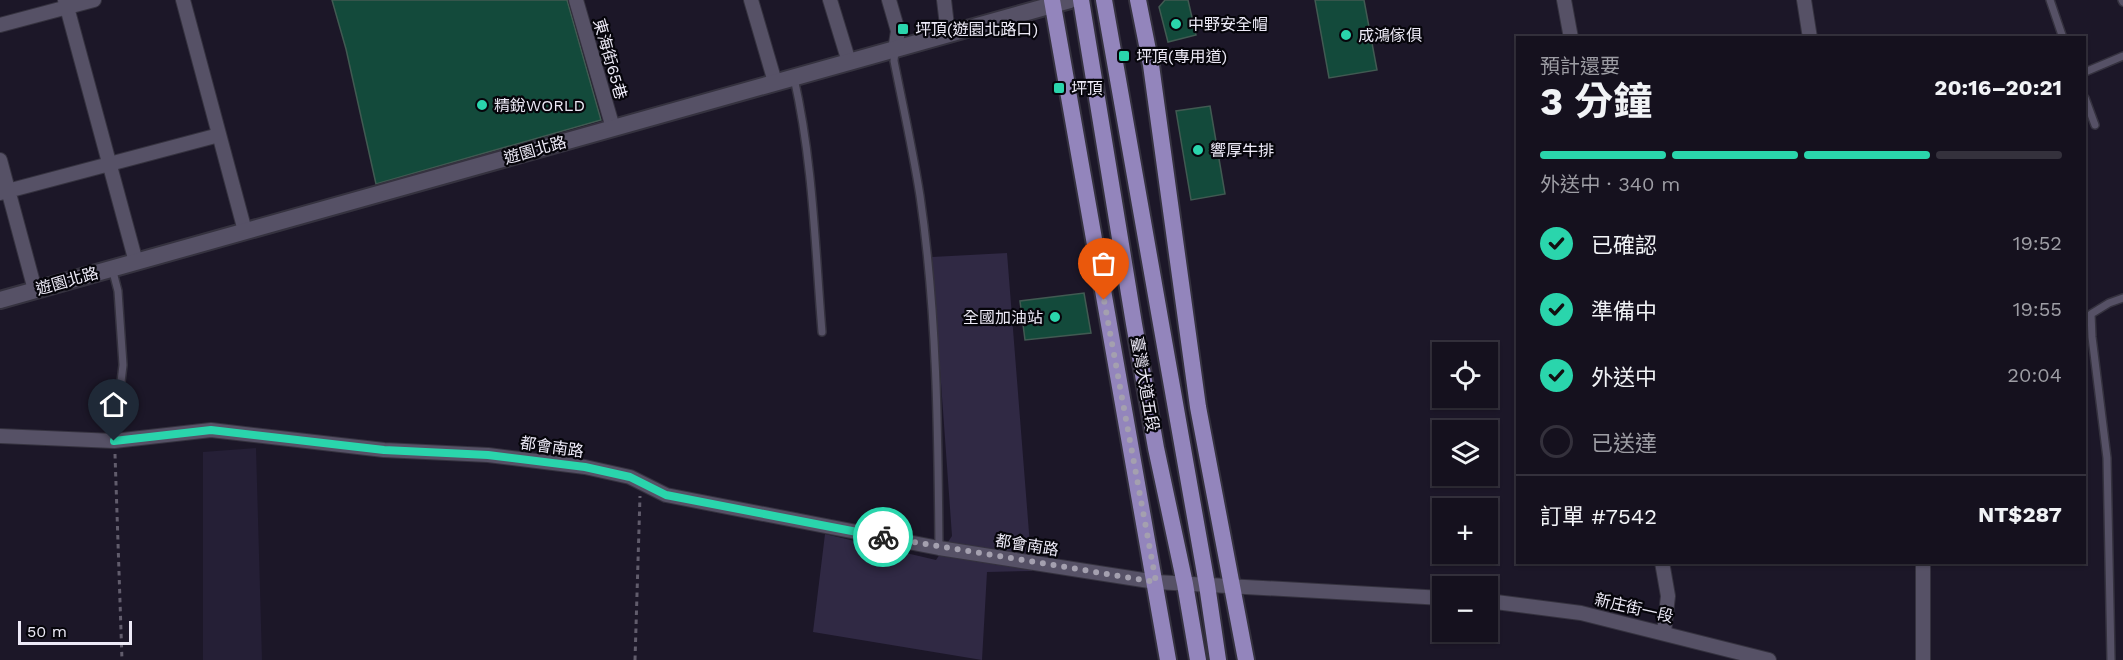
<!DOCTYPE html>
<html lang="zh-TW">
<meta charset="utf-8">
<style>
:root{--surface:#15111e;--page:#221f2b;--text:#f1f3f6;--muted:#9d9da4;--line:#34313c;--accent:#2ad5ac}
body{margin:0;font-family:"Work Sans","Noto Sans TC",sans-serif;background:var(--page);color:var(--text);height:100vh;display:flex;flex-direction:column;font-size:22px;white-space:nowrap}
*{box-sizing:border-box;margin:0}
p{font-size:20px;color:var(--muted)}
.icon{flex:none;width:33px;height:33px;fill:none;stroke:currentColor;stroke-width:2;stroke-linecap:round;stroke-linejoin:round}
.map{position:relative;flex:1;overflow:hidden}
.details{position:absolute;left:1516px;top:36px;width:570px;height:528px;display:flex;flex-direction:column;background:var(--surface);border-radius:0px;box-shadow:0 2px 4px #0004,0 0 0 2px var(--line)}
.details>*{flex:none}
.buttons{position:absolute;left:1432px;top:342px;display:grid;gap:12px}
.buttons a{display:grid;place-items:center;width:66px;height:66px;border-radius:0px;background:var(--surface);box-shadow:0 2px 4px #0004,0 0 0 2px var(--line);font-size:30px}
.scale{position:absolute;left:18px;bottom:15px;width:114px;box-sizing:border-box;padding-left:6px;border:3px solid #edeaf7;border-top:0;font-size:16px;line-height:21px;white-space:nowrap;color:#edeaf7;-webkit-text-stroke:4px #06050b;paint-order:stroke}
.pin{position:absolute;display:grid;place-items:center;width:51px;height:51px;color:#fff;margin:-62px -26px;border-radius:50% 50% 50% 0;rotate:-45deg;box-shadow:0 0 6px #0007}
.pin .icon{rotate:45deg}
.courier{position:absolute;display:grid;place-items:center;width:60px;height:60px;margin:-30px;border:4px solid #2ad5ac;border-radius:50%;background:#fff;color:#222;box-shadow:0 2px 8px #0007}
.headline em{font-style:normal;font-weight:700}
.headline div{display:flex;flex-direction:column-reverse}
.headline{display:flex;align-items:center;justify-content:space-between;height:102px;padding:0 24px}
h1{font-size:39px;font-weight:700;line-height:45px}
.bar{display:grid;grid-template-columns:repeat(4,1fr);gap:9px 6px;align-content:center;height:72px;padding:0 24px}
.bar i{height:8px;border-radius:4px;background:var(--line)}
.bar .active{background:var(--accent)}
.bar p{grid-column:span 4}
.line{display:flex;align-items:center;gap:15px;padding:0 24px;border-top:2px solid var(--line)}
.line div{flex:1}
ol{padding:0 24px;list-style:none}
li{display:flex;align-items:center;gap:18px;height:66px}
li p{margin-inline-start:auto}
li .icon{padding:6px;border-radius:50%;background:var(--accent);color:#111;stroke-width:4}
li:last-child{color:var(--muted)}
li i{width:33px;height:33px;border:3px solid var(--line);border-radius:50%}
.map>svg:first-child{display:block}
.built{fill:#251f36}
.green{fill:#302944}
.building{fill:#134a3b;stroke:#415a52;stroke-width:1.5}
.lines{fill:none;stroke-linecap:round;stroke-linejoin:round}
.service-casing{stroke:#35323f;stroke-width:10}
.minor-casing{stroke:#35323f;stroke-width:16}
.tertiary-casing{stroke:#35323f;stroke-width:20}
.primary-casing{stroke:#35323f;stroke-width:20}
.path{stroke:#615c6c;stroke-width:3;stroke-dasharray:4.5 4.5;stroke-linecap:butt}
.service{stroke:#565166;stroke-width:7}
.minor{stroke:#565166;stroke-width:14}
.tertiary{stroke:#565166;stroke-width:16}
.primary{stroke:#9385bc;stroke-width:16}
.done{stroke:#a4a0af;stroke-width:6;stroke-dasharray:0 10.8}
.route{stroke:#2ad5ac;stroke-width:8}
.poi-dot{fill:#2ad5ac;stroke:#06050b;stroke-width:2}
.labels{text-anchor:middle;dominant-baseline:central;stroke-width:4.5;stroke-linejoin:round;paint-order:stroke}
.poi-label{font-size:16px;fill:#edeaf7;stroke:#06050b;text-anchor:start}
.street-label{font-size:16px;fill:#edeaf7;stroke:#06050b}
</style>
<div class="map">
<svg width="2123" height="660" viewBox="0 0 2123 660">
<rect width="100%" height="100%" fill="#1c1728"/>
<path class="built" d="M256,448L262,660H203V452Z"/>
<path class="green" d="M1007,253L1032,571L987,572L982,660L813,632L825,534L936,560L952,536L932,257Z"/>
<path class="building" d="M332,0H567L601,120L376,184L346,49Z
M1165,0H1188L1196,35L1168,42L1159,7Z
M1315,0H1364L1377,70L1329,78Z
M1210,106L1225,194L1191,200L1176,111Z
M1084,293L1091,333L1025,340L1020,301Z"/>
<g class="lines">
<defs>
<path id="service" d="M2050,0L2063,38
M2122,0L2123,2
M895,50L894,61C903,106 913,151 920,196C937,312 938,430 939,548
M2085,72L2123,56
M794,78C813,161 815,247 822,332
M2085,98L2095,125
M112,268L118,291L123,365L114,441
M2111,660L2107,458L2092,337L2091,314L2109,303L2123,298"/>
<path id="minor" d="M65,0L136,262
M183,0L245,231
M576,0L613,128
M751,0L775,82
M830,0L849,62
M889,0L898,31L895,50
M944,0L948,34
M1564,0L1571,38
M1804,0L1810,38
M0,25L94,0
M0,160L35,290
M0,193L219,135
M0,436L114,441L211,430L384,450L488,455L585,467L630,477L666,495L939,548L1156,582L1443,598
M1662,562L1668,596L1664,632
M1488,601L1581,613L1769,660
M1923,660V562"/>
<path id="tertiary" d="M0,300L1070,0"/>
<path id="primary" d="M1052,0L1168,660
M1081,0L1134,324L1156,448L1185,584L1198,660
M1104,0L1207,585L1218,660
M1138,0L1151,65L1198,407L1246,660"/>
</defs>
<use href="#service" class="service-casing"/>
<use href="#minor" class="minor-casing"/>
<use href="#tertiary" class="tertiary-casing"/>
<use href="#primary" class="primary-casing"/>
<path class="path" d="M115,454L122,660
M635,660L640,496"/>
<use href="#service" class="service"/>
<use href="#minor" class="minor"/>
<use href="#tertiary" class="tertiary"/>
<use href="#primary" class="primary"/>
</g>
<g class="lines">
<path class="done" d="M883,537L1156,582L1104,300"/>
<path class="route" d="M114,441L211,430L384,450L488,455L585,467L630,477L666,495L883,537"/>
</g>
<g class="poi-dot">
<circle cx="1176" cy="24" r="6"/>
<rect x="897" y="23" width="12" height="12" rx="3"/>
<circle cx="1346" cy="35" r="6"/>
<rect x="1118" y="50" width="12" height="12" rx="3"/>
<rect x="1053" y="82" width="12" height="12" rx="3"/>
<circle cx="482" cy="105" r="6"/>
<circle cx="1198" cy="150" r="6"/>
<circle cx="1055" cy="317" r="6"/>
</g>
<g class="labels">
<g class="poi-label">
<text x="1188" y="24">中野安全帽</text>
<text x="915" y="29">坪頂(遊園北路口)</text>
<text x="1358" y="35">成鴻傢俱</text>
<text x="1136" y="56">坪頂(專用道)</text>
<text x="1071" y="88">坪頂</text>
<text x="494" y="105">精銳WORLD</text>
<text x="1210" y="150">響厚牛排</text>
<text x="1043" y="317" text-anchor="end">全國加油站</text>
</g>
<g class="street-label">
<text transform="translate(610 59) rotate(74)">東海街65巷</text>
<text transform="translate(535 150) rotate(-16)">遊園北路</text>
<text transform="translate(67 281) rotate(-16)">遊園北路</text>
<text transform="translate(1145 384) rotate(80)">臺灣大道五段</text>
<text transform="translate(552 447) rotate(8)">都會南路</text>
<text transform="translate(1027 545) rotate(9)">都會南路</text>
<text transform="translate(1634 608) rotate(13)">新庄街一段</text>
</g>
</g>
</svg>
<div class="buttons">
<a><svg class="icon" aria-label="locate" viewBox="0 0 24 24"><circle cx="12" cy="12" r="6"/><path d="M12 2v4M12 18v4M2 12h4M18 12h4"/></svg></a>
<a><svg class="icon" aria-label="layers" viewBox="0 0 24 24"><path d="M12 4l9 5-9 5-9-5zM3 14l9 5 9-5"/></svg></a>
<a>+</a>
<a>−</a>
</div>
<div class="scale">50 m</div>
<div class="pin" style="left:1104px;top:300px;background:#ea580c"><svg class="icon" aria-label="bag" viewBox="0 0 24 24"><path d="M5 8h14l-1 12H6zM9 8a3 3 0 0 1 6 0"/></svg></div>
<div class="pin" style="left:114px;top:441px;background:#1f2937"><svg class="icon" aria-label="home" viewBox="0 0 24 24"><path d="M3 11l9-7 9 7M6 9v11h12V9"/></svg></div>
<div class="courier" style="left:883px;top:537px"><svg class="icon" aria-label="bike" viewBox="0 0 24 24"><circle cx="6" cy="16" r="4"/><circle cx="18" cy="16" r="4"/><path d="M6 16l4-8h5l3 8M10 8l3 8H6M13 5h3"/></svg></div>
<section class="details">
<div class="headline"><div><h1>3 分鐘</h1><p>預計還要</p></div><em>20:16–20:21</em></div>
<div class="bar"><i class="active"></i><i class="active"></i><i class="active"></i><i></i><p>外送中 · 340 m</p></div>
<ol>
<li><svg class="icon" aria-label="check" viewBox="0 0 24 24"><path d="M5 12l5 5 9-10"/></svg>已確認<p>19:52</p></li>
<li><svg class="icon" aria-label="check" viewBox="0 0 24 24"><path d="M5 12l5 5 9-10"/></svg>準備中<p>19:55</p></li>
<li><svg class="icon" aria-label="check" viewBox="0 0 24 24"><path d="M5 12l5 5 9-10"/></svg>外送中<p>20:04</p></li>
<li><i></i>已送達</li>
</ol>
<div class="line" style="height:78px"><div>訂單 #7542</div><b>NT$287</b></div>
</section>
</div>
